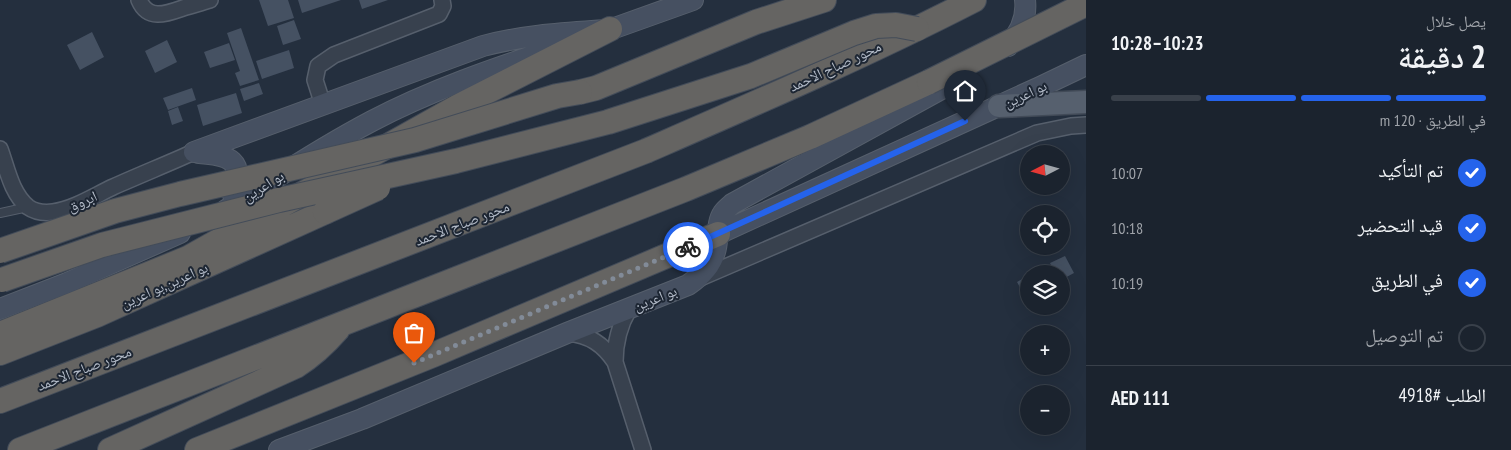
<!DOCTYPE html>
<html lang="ar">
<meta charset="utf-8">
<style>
:root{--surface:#1b232e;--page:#242b36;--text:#f1f3f6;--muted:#a0a4aa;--line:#39404a;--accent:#2563eb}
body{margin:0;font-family:"PT Sans Narrow","Noto Naskh Arabic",sans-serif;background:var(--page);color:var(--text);direction:rtl;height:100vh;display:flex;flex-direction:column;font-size:19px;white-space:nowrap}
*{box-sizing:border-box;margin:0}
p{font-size:16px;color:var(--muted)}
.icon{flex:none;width:28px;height:28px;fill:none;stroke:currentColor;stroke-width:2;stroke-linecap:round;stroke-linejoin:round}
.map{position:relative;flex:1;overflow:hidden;direction:ltr}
.sheet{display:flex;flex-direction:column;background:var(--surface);width:425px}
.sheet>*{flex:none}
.needle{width:32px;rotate:264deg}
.controls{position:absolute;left:1020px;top:145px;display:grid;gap:10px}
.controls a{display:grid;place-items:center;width:50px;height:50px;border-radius:50%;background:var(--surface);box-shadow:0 5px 20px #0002,0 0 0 1px var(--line);font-size:25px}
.pin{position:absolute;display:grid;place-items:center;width:42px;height:42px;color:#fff;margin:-51px -21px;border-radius:50% 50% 50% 0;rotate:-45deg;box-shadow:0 0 5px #0007}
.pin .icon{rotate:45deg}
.courier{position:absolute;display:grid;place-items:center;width:50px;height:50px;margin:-25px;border:4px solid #2563eb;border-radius:50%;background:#fff;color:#222;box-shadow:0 1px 6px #0007}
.overview em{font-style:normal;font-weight:600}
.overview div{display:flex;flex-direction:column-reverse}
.overview{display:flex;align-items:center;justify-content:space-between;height:85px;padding:0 25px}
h1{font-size:32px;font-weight:600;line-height:38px}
.bar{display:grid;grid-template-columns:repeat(4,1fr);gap:8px 5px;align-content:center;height:60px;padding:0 25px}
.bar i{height:6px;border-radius:4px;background:var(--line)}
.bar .selected{background:var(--accent)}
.bar p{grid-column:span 4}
.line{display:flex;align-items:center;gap:12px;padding:0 25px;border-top:1px solid var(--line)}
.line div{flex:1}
ol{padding:0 25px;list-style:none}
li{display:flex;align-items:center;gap:15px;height:55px}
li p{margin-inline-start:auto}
li .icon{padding:5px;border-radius:50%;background:var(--accent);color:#fff;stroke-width:4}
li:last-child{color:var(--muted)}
li i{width:28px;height:28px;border:2px solid var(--line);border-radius:50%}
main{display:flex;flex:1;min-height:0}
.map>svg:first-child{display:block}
.building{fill:#455162}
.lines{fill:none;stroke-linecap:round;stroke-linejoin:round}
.service-casing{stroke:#565f6c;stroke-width:10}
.minor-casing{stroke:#565f6c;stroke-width:18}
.secondary-casing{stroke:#565f6c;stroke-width:22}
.primary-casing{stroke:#414a57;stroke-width:25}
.trunk-casing{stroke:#434c59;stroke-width:26}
.service{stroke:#38414e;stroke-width:8}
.minor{stroke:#38414e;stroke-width:15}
.secondary{stroke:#465061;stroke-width:20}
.primary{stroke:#56606e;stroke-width:22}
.trunk{stroke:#656462;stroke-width:24}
.trunk-bridge-casing{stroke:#434c59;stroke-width:26;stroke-linecap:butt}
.trunk-bridge{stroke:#656462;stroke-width:24}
.done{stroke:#828b98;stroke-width:5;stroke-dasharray:0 9}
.route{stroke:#2563eb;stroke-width:6}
.labels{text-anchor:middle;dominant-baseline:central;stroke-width:4;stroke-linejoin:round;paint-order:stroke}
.street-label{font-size:15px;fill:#b4bcc9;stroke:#1d2633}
</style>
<main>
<section class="sheet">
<div class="overview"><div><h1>2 دقيقة</h1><p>يصل خلال</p></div><em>10:23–10:28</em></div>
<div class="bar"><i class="selected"></i><i class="selected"></i><i class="selected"></i><i></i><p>في الطريق · 120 m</p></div>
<ol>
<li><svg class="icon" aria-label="check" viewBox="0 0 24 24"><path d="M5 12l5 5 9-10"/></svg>تم التأكيد<p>10:07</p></li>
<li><svg class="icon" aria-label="check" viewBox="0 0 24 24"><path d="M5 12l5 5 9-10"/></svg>قيد التحضير<p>10:18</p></li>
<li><svg class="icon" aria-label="check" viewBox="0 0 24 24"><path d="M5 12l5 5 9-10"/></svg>في الطريق<p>10:19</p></li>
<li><i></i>تم التوصيل</li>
</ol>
<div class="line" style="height:65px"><div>الطلب #4918</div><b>AED 111</b></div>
</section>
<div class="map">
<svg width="1086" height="450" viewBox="0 0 1086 450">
<rect width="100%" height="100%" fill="#242f3e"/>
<path class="building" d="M259,0H288L294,18L268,26Z
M298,0H341L302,13Z
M359,0H388L362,9Z
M294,20L301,39L283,45L277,26Z
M241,28L259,80L240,86L235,73L240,71L227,33Z
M92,32L104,57L80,70L67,45Z
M167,40L177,62L155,73L145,51Z
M229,43L235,60L210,68L204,52Z
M289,50L294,68L262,79L256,61Z
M259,83L263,94L244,101L240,89Z
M192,88L196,100L168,110L163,98Z
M236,93L242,113L203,126L197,105Z
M178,107L183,121L172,125L168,111Z
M1065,256L1074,273L1061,280V274H1055L1050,263Z
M1044,266L1049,274H1032Z
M1029,275V304L1017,282Z"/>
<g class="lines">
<defs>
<path id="service" d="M0,213L28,207"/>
<path id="minor" d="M139,0C148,21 166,14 183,8C192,5 201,3 210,0
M323,105L315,80L318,66L334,55L439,14L443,6L442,0
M0,149C7,168 11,193 28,207C35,212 45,213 53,212C74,209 94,196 113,187C140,175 167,164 194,152
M700,278L1037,133L1071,126L1086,125
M568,333C589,335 603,344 615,362L643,450
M615,362C615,342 619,326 629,309"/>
<path id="secondary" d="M595,35L693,0
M1008,46C1020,33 1027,17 1025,0
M194,152L483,46C524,35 564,33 606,30
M199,153C229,155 246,160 233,195
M226,210C240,201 254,192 268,183C302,161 336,140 372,121C431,90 493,69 556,48
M718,234L1040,87L1086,65
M0,309L67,283L180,233
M279,450L362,419L567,333L688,285C700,277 711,266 715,252C719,240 716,223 723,213C725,210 729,207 732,204L954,82"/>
<path id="primary" d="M999,106L1086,102"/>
<path id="trunk" d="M580,92L596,88L756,22L824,0
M0,334L188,258L457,107L610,29
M0,353L97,315L325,212
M0,401L646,151C756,103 867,55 974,0
M20,450L686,189L810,137L929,82
M110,450L296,366C312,356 325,344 338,329
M197,450L433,355L718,234"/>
</defs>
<use href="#service" class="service-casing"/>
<use href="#minor" class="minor-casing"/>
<use href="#secondary" class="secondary-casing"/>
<use href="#primary" class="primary-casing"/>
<use href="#trunk" class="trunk-casing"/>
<use href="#service" class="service"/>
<use href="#minor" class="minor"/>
<use href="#secondary" class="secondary"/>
<use href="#primary" class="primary"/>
<use href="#trunk" class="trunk"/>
<defs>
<path id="trunk-bridge" d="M929,82L1086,4
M325,212L378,188
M0,251L115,211L180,194L415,140L557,96L580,92
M2,280L102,245L279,200L456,161L608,122L751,76L854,33L876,26L896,25L917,29"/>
</defs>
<use href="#trunk-bridge" class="trunk-bridge-casing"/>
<use href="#trunk-bridge" class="trunk-bridge"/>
</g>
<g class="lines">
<path class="done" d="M414,363L688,247"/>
<path class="route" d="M688,247L965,121"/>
</g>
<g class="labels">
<g class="street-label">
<text transform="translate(835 66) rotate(-25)">محور صباح الاحمد</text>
<text transform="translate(1025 94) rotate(-25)">بو اعرين</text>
<text transform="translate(263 186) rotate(-32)">بو اعرين</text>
<text transform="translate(82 201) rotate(-24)">ابروق</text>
<text transform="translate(462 223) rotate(-21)">محور صباح الاحمد</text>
<text transform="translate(164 285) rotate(-24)">بو اعرين,بو اعرين</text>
<text transform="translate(655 298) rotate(-22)">بو اعرين</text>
<text transform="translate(84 368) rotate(-21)">محور صباح الاحمد</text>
</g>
</g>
</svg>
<div class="controls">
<a><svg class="needle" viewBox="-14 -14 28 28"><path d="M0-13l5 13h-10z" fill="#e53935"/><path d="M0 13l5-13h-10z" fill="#a0a4aa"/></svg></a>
<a><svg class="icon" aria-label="locate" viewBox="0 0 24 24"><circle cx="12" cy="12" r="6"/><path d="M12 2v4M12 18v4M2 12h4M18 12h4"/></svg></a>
<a><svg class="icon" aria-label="layers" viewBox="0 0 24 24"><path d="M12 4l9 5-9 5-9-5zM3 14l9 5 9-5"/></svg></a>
<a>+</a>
<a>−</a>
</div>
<div class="pin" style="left:414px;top:363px;background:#ea580c"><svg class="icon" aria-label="bag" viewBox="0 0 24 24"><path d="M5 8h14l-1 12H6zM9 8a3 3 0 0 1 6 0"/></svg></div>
<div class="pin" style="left:965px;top:121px;background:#1f2937"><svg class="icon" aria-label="home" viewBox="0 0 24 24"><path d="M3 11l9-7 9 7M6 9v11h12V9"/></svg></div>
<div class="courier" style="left:688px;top:247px"><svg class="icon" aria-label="bike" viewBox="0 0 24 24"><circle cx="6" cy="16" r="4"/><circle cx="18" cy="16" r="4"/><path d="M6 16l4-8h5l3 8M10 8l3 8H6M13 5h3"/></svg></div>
</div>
</main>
